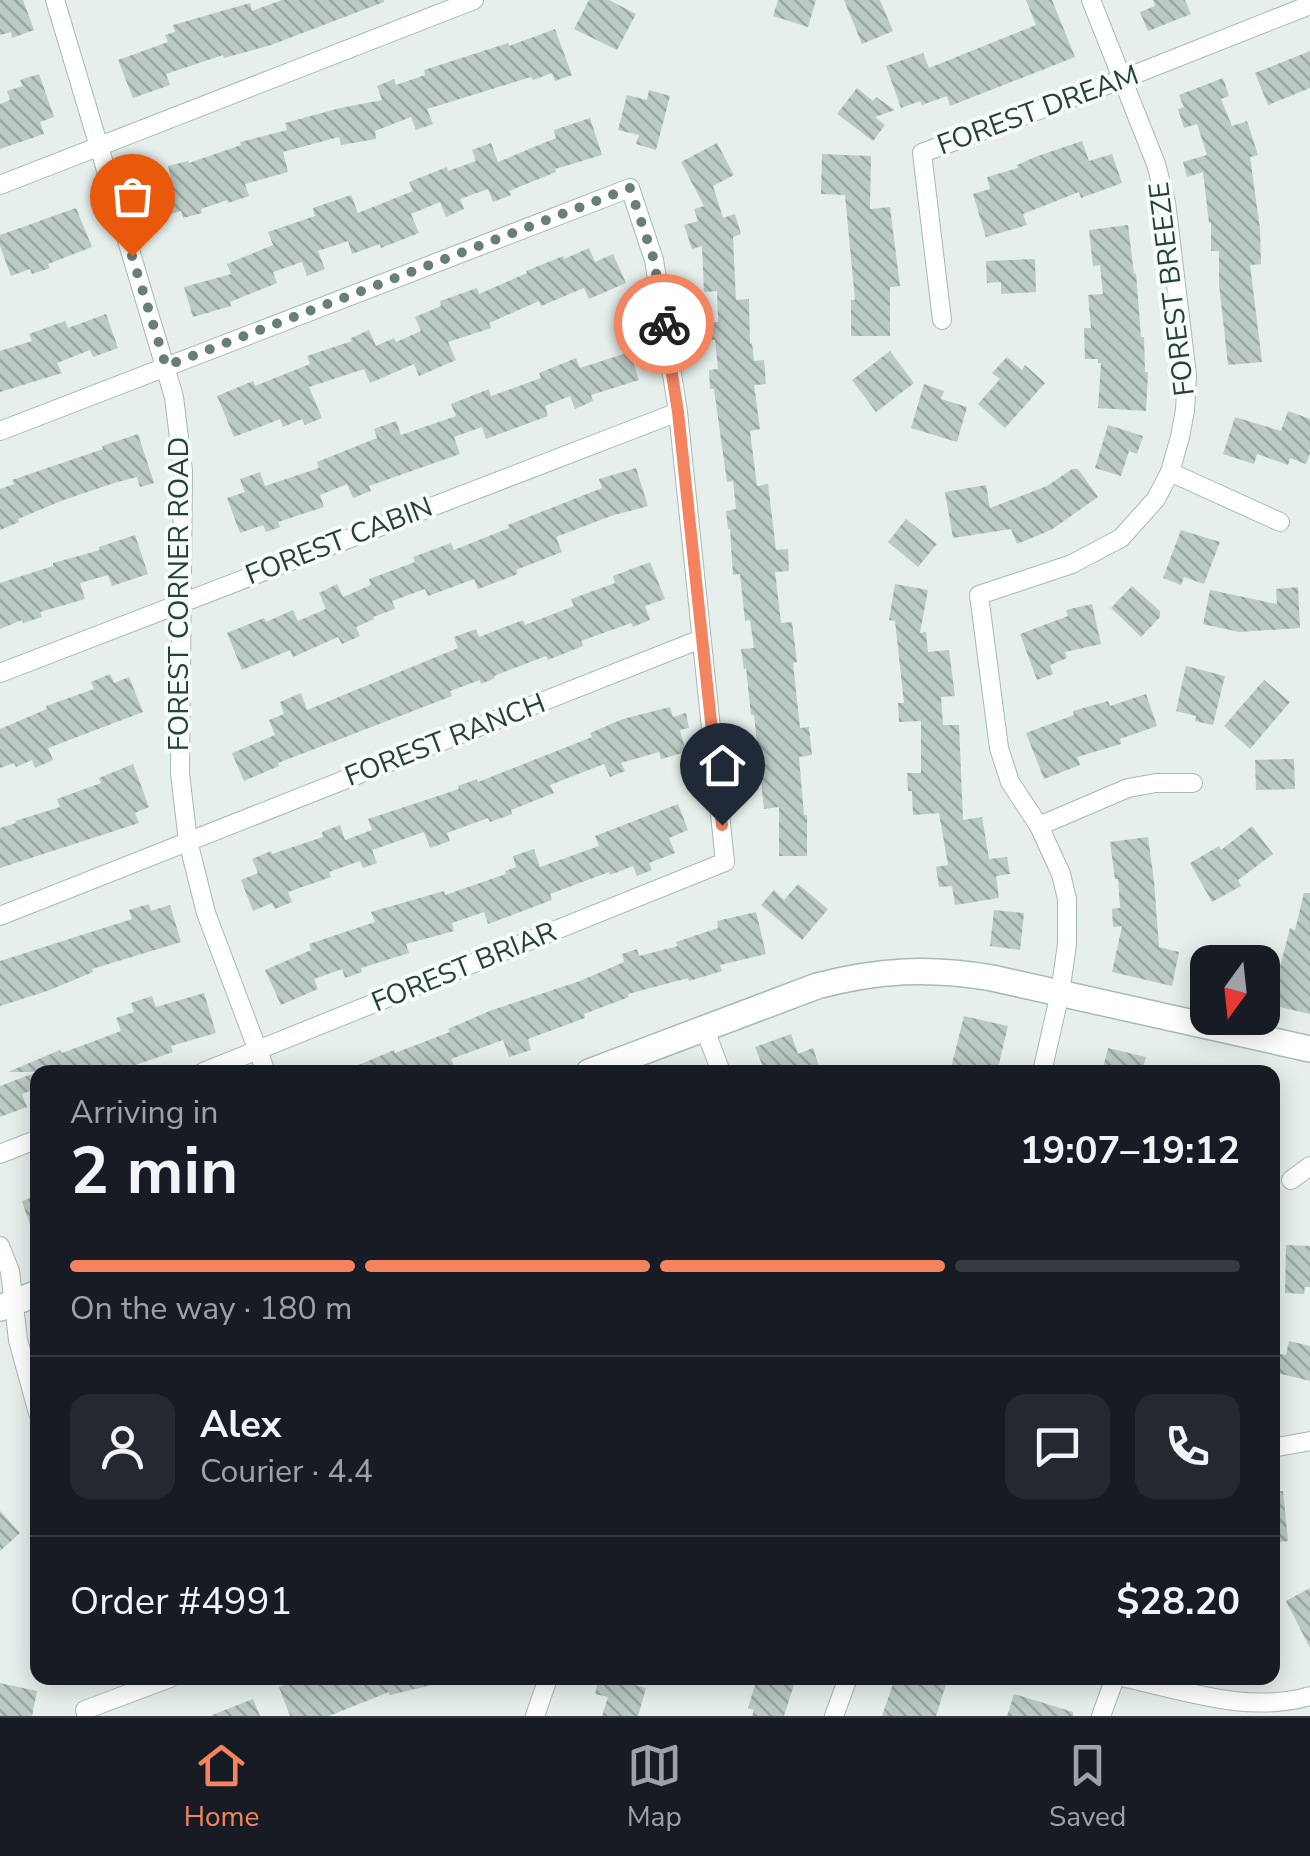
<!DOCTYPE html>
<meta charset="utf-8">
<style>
:root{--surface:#171b24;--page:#242831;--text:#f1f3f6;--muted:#9ea1a6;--line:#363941;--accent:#f4845f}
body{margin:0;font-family:"Nunito Sans",sans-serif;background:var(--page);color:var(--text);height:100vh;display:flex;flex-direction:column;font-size:38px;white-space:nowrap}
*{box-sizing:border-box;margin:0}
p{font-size:32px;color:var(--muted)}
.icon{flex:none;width:55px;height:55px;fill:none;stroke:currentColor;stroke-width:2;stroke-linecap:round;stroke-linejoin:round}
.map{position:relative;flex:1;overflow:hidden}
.details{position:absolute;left:30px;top:1065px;width:1250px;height:620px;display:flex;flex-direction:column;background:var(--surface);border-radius:20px;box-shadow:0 5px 25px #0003}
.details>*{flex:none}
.needle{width:65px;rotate:195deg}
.tools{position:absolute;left:1190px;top:945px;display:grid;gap:20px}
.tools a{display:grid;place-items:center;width:90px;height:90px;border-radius:20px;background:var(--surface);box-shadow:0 5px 25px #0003;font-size:50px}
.pin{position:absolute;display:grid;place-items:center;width:85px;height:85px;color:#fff;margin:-102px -42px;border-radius:50% 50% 50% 0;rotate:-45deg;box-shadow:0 0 10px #0007}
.pin .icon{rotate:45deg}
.courier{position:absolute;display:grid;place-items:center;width:100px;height:100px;margin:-50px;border:8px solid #f4845f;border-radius:50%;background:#fff;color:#222;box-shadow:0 2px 12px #0007}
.overview em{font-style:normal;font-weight:700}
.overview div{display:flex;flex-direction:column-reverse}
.overview{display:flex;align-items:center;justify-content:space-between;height:170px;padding:0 40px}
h1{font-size:65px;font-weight:700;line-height:75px}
.bar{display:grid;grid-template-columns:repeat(4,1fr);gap:15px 10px;align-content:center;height:120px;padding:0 40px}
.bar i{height:12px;border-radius:8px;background:var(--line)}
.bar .selected{background:var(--accent)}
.bar p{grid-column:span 4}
.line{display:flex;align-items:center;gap:25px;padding:0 40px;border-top:2px solid var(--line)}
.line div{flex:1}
.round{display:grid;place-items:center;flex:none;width:105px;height:105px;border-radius:20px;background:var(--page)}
.tabs{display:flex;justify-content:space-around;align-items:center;height:140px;border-top:2px solid var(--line);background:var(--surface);font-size:28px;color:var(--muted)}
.tabs a{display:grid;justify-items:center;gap:5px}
.tabs .selected{color:var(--accent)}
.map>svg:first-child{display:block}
.building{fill:url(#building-back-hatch)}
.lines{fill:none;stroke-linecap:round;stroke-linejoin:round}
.street-casing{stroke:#a8b8b2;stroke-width:20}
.secondary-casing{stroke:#a4bbb3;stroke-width:28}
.street{stroke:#fff;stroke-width:18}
.secondary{stroke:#fff;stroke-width:25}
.done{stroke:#687f78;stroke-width:10;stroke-dasharray:0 18}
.route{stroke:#f4845f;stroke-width:12}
.labels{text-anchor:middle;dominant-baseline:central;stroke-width:8;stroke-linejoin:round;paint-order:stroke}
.street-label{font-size:28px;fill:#24423a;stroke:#f7fbf9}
</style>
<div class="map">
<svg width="1310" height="1716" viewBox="0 0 1310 1716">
<defs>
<pattern id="building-back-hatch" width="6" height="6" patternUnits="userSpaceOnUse" patternTransform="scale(2.5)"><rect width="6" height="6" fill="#bbcac4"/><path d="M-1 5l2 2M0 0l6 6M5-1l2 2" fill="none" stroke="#98a6a0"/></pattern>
</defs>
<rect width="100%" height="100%" fill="#e6efeb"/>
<path class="building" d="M0,0H23L34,30L12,38L11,32L0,35Z
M282,0H384V2L271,45L224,58L223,55L166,74L170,85L133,98L118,60L168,42L165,35L175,32L173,25L250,3L252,11Z
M589,0H609L636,14L617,50L574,29Z
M778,0H816L808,27L773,16Z
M844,0H880L893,31L862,44Z
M1026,0H1052L1075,57L950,106L947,96L922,105L920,101L901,108L886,66L923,53L929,68L1036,25Z
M1153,0H1185L1191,14L1148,31L1140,12L1155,6Z
M555,29L572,75L555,81L552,73L533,80L531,77L427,109L433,124L416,130L411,117L375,131L376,139L341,145L339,137L283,152L288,172L245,184L249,196L228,203L227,200L201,209L202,213L183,218L181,211L163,216L155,187L172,182L168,166L188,161L189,163L241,145L240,142L287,130L285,123L340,108L382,100L377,86L394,79L396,85L425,75L424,70L508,43L509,46Z
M1310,51V88L1268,105L1255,73Z
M39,74L54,117L40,122L44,134L0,149V104L10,100L7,91L23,86L20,80Z
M1223,78L1229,96L1221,99L1232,126L1247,121L1258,155L1250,157L1260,229L1261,264L1250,265L1262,362L1228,365L1219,284V251H1211V222L1209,223L1203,172L1187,177L1183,162L1207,155L1197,124L1184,128L1178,109L1184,107L1179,95Z
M857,88L873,101L876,97L895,110L875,117L885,125L873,141L837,114Z
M649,90L670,96L656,150L636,144L639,135L618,130L627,95L647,100Z
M590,118L602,155L555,169L556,172L509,191L511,195L493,202L488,189L460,199L464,209L446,217L440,202L411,214L419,233L381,248L380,244L352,254L348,241L318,251L325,269L307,276L302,262L273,272L277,283L230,302L231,306L193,317L184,287L231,274L227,264L273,245L268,232L315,216L313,208L351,195L358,213L413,191L409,182L447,167L448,171L476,161L472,150L491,143L498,162L556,138L554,130Z
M1082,141L1089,161L1112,154L1122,183L1081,198L1079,192L1023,214L1027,225L986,237L973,194L990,189L987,177L1018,168L1017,165L1035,157Z
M717,143L734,175L713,186L723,218L735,214L741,234L733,237L736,300L749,299L750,344L752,343L754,361L764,360L766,384L754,385L760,429L750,431L757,486L768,484L776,550L788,549L789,571L775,572L781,623L792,622L797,662L793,663L800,728L809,727L812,755L799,757L804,815H807V856H779V807L764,809L754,715H751L746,668L744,669L741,649L754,648L750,620L745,621L740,574L733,575L730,529H728L726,511L736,509L733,481L727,482L714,389H710L709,370L718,369L715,340H705V322H718L717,291L704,292L702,246L692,249L684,225L698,221L694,209L704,206L681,162Z
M822,154L871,156L870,209L890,207L900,286L890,287V336H851V300H855L845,195L821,194Z
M76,208L92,247L48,264L50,268L32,274L30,269L11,276L0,246V235Z
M1128,225L1134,274L1136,273L1141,337H1144L1145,372H1148L1146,411L1098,408L1101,363H1098V359H1085L1084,328H1091L1088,295L1103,294L1100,265L1093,266L1089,230Z
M589,248L595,262L613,254L626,283L589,299L584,288L541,306L539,301L489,323L491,328L448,342L456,360L419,376L414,364L370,383L364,369L309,387L322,418L305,425L302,419L283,427L280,419L234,437L217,396L253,381L255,386L310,364L307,356L352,341L351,338L369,330L376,346L394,338L396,342L421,331L415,317L441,306L440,301L477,288L479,294L527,273L526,271L563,256L564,259Z
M1035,259L1036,292L1001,294V282L987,283L986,261Z
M106,314L118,348L93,357L90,350L57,363L62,373L0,392V351L32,341L29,334L65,321L68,328Z
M890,351L914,383L876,412L852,380Z
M630,352L639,380L591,395L593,401L575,409L570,396L545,406L548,416L486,439L482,427L454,437L460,454L369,486L371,491L353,498L347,484L320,495L324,507L278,522L280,527L266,532L263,525L240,533L227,498L245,492L240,479L260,472L265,486L319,468L317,462L377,438L374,429L396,421L401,435L456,416L451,404L489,389L491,396L541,378L539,373L576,358L580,368Z
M1007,357L1022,370L1025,365L1045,383L1005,428L978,404L1000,379L992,373Z
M924,384L944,391L941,399L967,407L957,442L911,428Z
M1288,411L1310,419V453L1306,464L1290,458L1288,465L1257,454L1254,464L1223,454L1235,417L1281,431Z
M1108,425L1143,436L1137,454L1129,451L1121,476L1095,468Z
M138,434L154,483L140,487L137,477L114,483L61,501L18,519L19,522L0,530V489L14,484L12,480L103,449L102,446Z
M636,468L648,506L611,516L556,537L562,552L516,570L518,574L478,589L474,579L428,596L425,589L392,601L395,609L373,617L374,619L356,627L360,636L342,644L338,637L293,657L290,650L242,670L227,633L264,618L266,622L293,610L298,621L326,609L319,593L337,584L343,597L371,585L369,579L415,562L413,557L451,543L454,550L509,528L508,525L602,488L599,479Z
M1072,469H1078L1098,497L1051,530L1017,544L1011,529L953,538L945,492L986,485L990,508L1047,486Z
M906,519L937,544L918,567L888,542Z
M1181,530L1220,542L1204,584L1184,577L1181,585L1163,578Z
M135,535L148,574L112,586L108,575L80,583L85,599L40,612L42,617L23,623L22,620L0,629V583L53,566V563L100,550L99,547Z
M650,562L665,599L645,606L650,620L633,627L631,623L581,641L583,646L548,660L546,656L494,676L495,678L481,684L480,680L450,691L452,696L278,763L279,766L244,781L232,753L275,735L269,720L284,714L280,702L301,693L307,710L458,648L454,637L476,629L479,637L523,620L525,625L574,606L571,599L615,583L613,576Z
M895,584L928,590L920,633L926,632L928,652L949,650L955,696L941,697L943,725H959L963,820L982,817L989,859L1007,857L1010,874L996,876L999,898L955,905L952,886L939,887L936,867L948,865L939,813L913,815L912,791H908L907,773H921V721L899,722L898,703H904L895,621L889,620Z
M1132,586L1160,611V617L1141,637L1111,608Z
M1298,587L1300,628L1239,632L1203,624L1210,590L1277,604L1276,589Z
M1092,604L1101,644L1065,652L1067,658L1050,665L1053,674L1037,680L1020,634L1068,616L1066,610Z
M1186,666L1225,676L1213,725L1195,721L1196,716L1176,711Z
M110,674L114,683L129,677L143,712L48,748L53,760L35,768L32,760L16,767L14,763L0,768V729L47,709L46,706L94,689L91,682Z
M1264,680L1290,702L1250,749L1224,726Z
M1146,694L1157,726L1120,739L1121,744L1077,757L1080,765L1044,779L1026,733L1074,715L1073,711L1108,701L1110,706Z
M670,707L673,717L686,713L689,728L680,730L686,752L661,759L659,752L621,763L625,771L610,777L604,764L550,785L554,793L511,810L512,814L490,822L488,818L447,833L450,841L430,848L424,832L372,850L377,863L363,868L360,861L329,872L331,877L288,892L292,902L275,909L272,903L253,911L241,880L258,873L252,859L271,851L272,854L323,837L322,832L340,825L345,840L372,830L368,819L459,789L458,786L477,779L478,782L592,737L590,733L623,719Z
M1294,759L1295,789L1256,790L1255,760Z
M133,764L149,807L135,813L139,823L0,868V828L16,823L15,821L60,807L57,799L101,783L99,778Z
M678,804L688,830L669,838L675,853L649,863L652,870L637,876L633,866L610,875L609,872L550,894L552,900L488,924L484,912L452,923L454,931L406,944L409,953L361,968L362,972L345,978L342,969L314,979L318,989L281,1005L265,970L311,950L309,944L375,922L371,912L444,891L445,895L506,874L505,871L516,867L513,856L534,849L540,867L599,846L595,836Z
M1252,826L1273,854L1238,880L1241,886L1212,902L1190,863L1219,846L1221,850Z
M1148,837L1154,881L1159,947L1179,952L1172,986L1112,972L1122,926L1113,927L1112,909L1120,908L1118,879H1115L1110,842Z
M798,884L828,909L802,940L761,905L774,890L784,900Z
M1304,893H1310V1014L1262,1003V967L1279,971L1290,928L1295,930Z
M149,904L151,911L170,905L181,942L92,969L93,972L50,990L0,1006V961L132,919L129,910Z
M994,910L1024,913L1020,950L990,946Z
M756,912L766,954L720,965L722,971L689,981L688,978L628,994L629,997L584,1014L585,1018L528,1039L531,1050L509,1057L503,1040L451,1059L455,1068L443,1072H342L394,1050L395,1053L450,1032L448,1029L492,1010L580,981L624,962L622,954L637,949L639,956L678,946L676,942L718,928L717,921Z
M204,993L216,1033L171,1046L173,1052L124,1069L125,1072H38V1088L22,1094L27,1107L0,1117V1086L37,1072H8L60,1050L62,1053L121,1031L116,1018L134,1012L131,1003L152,996L156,1007Z
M964,1016L1008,1026L997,1072H950Z
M791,1034L798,1054L813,1048L819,1066L802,1072H765L755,1047Z
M1108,1048L1146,1057L1142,1072H1102Z
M38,1195V1240H35L22,1201Z
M1286,1245L1310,1246V1287H1305L1304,1294L1285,1293Z
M1289,1341L1310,1346V1381L1273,1372L1277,1353L1286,1355Z
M1272,1491H1283L1288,1541L1272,1543Z
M0,1511L20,1533L0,1551Z
M1310,1588V1648L1286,1601Z
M303,1678H439L440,1683L390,1695L389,1692L329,1716H290L279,1687Z
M599,1678H608L646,1688L638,1716H602L608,1697L595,1694Z
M757,1678H796L784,1716H752L754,1710L748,1708Z
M895,1678L916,1684L918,1678H948L936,1716H882Z
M0,1683L37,1691L32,1716H0Z
M1014,1694L1073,1712V1716H1007Z
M253,1699L260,1716H212V1715Z"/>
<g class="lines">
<defs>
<path id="street" d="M55,0L174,397L183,471L180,774L188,841L206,913L266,1072
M0,185L474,0
M942,320L922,153L1123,79L1310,5
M0,431L630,188L654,260L678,412L725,862L203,1072
M1170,472L1280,522
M0,673L678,412
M1039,826L1128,788L1156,783H1193
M0,916L701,639
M704,1027L721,1072
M1042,1072L1060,993L1067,944V899L1061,874L1039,826L1010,782L999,748L979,595L1072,564L1121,538L1156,499L1170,472L1180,437L1185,410L1187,375L1166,202L1156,164L1091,0
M0,1154L38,1139
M1291,1180L1310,1166
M0,1246L10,1271L18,1340L38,1413
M1272,1448L1310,1441
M1126,1678C1185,1691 1250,1714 1310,1696
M87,1716L85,1710L170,1678
M535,1716L548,1678
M834,1716L848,1678
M1101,1716L1115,1678"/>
<path id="secondary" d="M589,1072L817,986C878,970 929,967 992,978L1310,1049
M0,1308L38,1293"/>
</defs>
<use href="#street" class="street-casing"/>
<use href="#secondary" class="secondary-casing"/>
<use href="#street" class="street"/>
<use href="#secondary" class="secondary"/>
</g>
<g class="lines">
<path class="done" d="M132,256L166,366L630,188L654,260L664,324"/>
<path class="route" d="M664,324L678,412L722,825"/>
</g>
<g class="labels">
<g class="street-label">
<text transform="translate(1038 110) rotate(-20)">FOREST DREAM</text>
<text transform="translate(1172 289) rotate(-97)">FOREST BREEZE</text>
<text transform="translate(339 541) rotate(-21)">FOREST CABIN</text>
<text transform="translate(179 594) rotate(-90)">FOREST CORNER ROAD</text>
<text transform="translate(445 740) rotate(-21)">FOREST RANCH</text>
<text transform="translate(464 967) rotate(-22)">FOREST BRIAR</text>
</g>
</g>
</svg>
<div class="tools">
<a><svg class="needle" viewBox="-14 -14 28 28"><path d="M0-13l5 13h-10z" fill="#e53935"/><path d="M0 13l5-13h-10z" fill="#9ea1a6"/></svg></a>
</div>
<div class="pin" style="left:132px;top:256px;background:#ea580c"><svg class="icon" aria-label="bag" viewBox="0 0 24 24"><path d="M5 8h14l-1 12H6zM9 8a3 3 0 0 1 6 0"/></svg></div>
<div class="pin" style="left:722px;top:825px;background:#1f2937"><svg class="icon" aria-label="home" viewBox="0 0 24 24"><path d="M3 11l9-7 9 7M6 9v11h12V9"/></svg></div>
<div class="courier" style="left:664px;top:324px"><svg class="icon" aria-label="bike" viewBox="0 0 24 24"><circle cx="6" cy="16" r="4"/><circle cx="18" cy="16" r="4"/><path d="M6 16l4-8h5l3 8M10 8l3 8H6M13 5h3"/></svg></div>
<section class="details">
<div class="overview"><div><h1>2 min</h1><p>Arriving in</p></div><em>19:07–19:12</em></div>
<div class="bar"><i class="selected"></i><i class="selected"></i><i class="selected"></i><i></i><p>On the way · 180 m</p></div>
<div class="line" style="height:180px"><a class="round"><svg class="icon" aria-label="person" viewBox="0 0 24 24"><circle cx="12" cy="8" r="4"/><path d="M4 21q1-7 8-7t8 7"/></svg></a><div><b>Alex</b><p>Courier · 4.4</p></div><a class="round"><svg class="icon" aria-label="chat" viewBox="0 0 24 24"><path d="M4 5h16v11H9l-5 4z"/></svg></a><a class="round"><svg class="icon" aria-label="phone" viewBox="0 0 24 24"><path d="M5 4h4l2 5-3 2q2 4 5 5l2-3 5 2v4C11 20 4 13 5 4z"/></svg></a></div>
<div class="line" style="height:130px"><div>Order #4991</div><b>$28.20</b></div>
</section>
</div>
<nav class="tabs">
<a class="selected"><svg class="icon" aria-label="home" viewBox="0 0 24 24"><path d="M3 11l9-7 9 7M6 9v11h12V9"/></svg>Home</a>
<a><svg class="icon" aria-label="map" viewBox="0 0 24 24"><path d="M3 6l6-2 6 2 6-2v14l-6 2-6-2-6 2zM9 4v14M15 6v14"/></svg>Map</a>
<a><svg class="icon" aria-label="saved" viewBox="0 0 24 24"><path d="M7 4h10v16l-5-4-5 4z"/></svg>Saved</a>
</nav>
